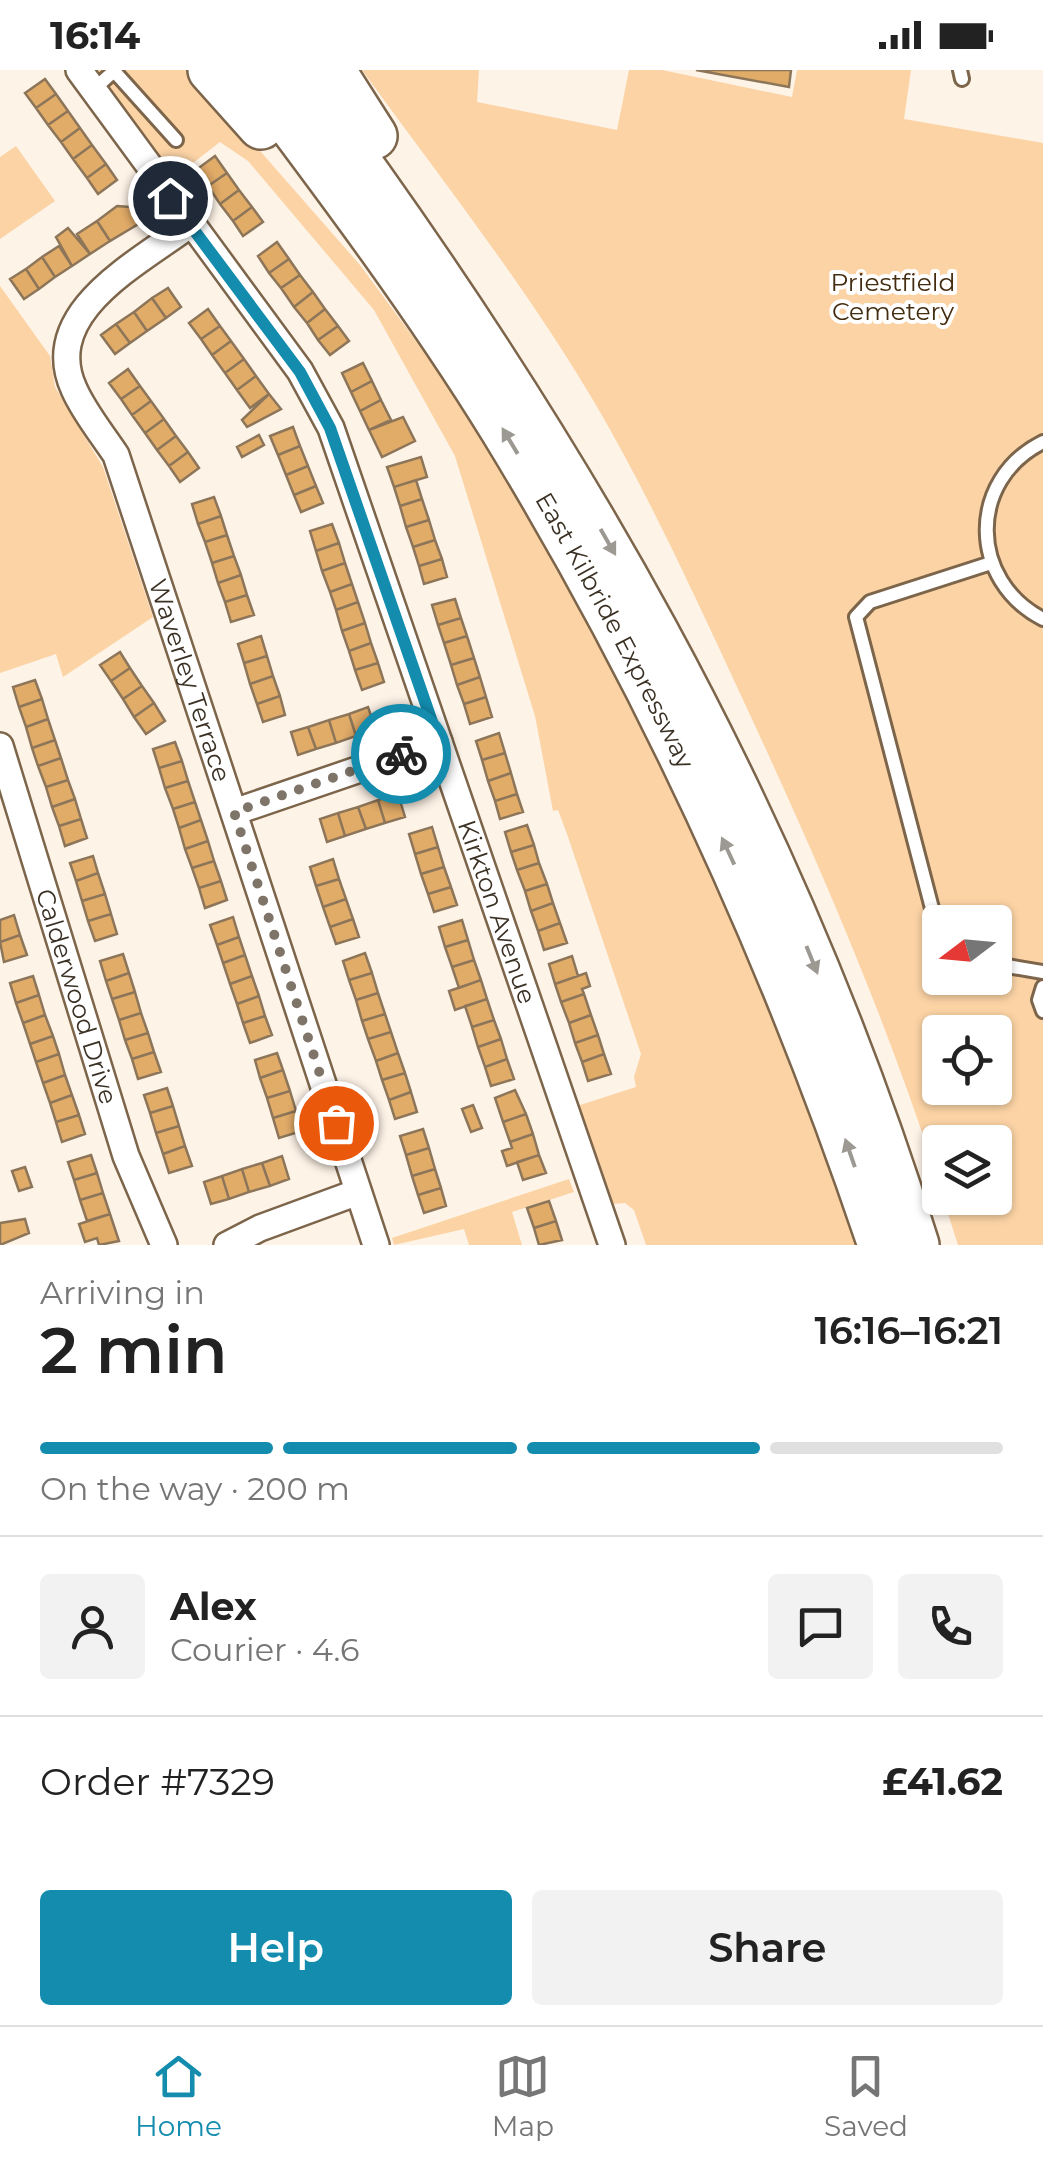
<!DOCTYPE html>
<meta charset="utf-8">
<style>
:root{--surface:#fff;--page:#f2f2f2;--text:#222;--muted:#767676;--line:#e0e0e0;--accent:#138cae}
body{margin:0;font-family:Montserrat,sans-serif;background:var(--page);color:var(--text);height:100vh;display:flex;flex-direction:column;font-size:38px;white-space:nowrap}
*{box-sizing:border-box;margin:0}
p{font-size:32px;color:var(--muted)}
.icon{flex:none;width:55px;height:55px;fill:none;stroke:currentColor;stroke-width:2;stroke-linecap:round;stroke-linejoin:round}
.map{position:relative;height:1175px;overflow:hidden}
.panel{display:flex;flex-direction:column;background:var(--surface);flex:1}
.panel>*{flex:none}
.needle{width:65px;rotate:254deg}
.buttons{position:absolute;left:922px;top:835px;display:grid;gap:20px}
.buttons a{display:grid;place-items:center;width:90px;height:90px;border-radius:10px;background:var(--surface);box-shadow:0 2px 8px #0004;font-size:50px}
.pin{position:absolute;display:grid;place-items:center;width:85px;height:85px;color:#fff;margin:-42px;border:5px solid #fff;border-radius:50%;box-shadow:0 2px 10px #0007}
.courier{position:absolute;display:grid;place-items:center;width:100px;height:100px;margin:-50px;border:8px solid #138cae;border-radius:50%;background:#fff;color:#222;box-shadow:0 2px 12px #0007}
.summary em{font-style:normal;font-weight:600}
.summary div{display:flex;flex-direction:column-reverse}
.summary{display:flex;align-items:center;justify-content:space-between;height:170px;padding:0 40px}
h1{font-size:65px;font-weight:600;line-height:75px}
.bar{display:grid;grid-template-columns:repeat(4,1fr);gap:15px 10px;align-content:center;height:120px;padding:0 40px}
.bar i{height:12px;border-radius:8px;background:var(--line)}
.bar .on{background:var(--accent)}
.bar p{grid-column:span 4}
.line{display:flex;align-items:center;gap:25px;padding:0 40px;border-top:2px solid var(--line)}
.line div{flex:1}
.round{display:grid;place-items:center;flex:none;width:105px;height:105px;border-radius:10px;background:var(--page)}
.primary-button{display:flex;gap:20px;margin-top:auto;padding:20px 40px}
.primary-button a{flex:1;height:115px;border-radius:10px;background:var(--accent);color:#fff;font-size:40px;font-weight:600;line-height:115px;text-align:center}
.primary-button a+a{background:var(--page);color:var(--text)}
.status{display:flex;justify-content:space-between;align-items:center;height:70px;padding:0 50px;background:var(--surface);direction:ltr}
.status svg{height:28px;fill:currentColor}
.dock{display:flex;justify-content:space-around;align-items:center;height:140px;border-top:2px solid var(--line);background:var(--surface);font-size:28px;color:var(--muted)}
.dock a{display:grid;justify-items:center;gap:5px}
.dock .on{color:var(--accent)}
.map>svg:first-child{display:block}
.green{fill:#fbd3a5;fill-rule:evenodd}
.building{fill:#e1ab68;stroke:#8c7559;stroke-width:2.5}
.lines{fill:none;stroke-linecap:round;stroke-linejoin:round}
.lane-casing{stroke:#7c654a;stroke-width:18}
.street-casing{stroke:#7c654a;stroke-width:30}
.highway-casing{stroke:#7c654a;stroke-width:50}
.lane{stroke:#fff;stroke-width:12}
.street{stroke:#fff;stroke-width:25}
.highway{stroke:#fff;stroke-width:45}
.oneway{fill:#9c9892}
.done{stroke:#7f7468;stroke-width:10;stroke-dasharray:0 18}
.route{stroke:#138cae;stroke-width:12}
.labels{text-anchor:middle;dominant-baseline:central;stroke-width:8;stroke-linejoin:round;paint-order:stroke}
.park-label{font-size:25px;fill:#432c0f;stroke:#fff}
.street-label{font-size:25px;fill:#3a3024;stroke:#fff}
</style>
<div class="status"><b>16:14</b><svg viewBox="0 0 49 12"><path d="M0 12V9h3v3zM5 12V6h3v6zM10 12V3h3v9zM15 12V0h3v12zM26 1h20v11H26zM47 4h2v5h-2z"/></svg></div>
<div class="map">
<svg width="1043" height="1175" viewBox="0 0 1043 1175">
<rect width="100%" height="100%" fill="#fef3e7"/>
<path class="green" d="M93,0H189L360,195L489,370L655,669L754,887L861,1175H646L634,1140L625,1133L612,1134L577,1036L636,1017L634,1007L641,984L567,764L558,740L553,741L535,646L455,386L374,240L248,91L220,72L171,110Z
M362,0H479L477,32L617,60L629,0H662L792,27L797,0H911L904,49L1043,73V1175H958L943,1128H995V1072H940V1117C886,946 814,782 738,619C694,524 649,426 596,335C527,218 442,110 362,0ZM940,852H995V908H940ZM940,962H995V1018H940Z
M16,76L55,131L0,169V87Z
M0,216L50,286L55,317L103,397L153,547L63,607L56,584L0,603Z
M569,1109L574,1122L512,1142L522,1175H469L464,1159L394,1175L392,1168Z"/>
<path class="building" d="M696,0H791L789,17Z
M45,9L56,24L36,38L25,23Z
M56,24L68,41L48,55L36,38Z
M68,41L80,58L61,72L48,55Z
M80,58L92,75L73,89L61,72Z
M92,75L106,94L87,108L73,89Z
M215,86L227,103L208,116L196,100Z
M106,94L117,110L98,124L87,108Z
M227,103L239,120L220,134L208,116Z
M239,120L252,137L233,151L220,134Z
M117,136L130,137L140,153L110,171L97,151Z
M252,137L263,152L243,166L233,151Z
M97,151L110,171L90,184L77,164Z
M68,158L90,184L72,196L56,167Z
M277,172L289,189L269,203L258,186Z
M59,176L72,196L55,207L42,187Z
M42,187L55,207L39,219L26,199Z
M289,189L300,205L281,218L269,203Z
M26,199L39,219L24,229L10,209Z
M300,205L313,222L294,237L281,218Z
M168,218L181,237L166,248L152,228Z
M313,222L325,239L307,253L294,237Z
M152,228L166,248L147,261L134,242Z
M208,239L220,256L201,269L189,253Z
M325,239L338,256L318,270L307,253Z
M134,242L147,261L130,273L116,254Z
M116,254L130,273L115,284L101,265Z
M220,256L231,271L212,285L201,269Z
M338,256L349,271L330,285L318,270Z
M231,271L244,289L225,303L212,285Z
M244,289L256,306L237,320L225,303Z
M363,293L372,311L351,322L342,303Z
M128,299L140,316L121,329L109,313Z
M256,306L269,324L250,338L237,320Z
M372,311L381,330L360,341L351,322Z
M140,316L151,331L132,345L121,329Z
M269,324L281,339L247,357L242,350Z
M381,330L391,350L369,360L360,341Z
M151,331L164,349L145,363L132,345Z
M403,347L415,371L382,387L369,360Z
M164,349L176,366L157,380L145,363Z
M293,357L300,376L278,385L270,366Z
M259,365L264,375L242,387L237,377Z
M176,366L188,382L169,396L157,380Z
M300,376L308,396L286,405L278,385Z
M188,382L199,398L180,412L169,396Z
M421,387L427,407L394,417L387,397Z
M308,396L316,416L294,425L286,405Z
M416,410L422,429L400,436L394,417Z
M316,416L323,433L301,442L294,425Z
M214,427L221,446L198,454L192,434Z
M422,429L429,450L406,457L400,436Z
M221,446L227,465L205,472L198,454Z
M429,450L435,470L413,477L406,457Z
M332,454L339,473L316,481L310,461Z
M227,465L234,486L212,493L205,472Z
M435,470L442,489L419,496L413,477Z
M339,473L345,493L322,501L316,481Z
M234,486L241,505L218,513L212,493Z
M442,489L447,507L424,514L419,496Z
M345,493L352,514L330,522L322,501Z
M241,505L247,525L225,532L218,513Z
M352,514L358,532L336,540L330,522Z
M247,525L254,545L231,552L225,532Z
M455,529L461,548L438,555L432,535Z
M358,532L365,553L342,561L336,540Z
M461,548L467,566L444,573L438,555Z
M365,553L371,573L349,581L342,561Z
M261,566L267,586L244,593L238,574Z
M467,566L474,588L451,595L444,573Z
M371,573L378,593L355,600L349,581Z
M120,582L130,598L111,611L100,595Z
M267,586L273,606L250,614L244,593Z
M474,588L480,607L457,615L451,595Z
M378,593L384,612L362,620L355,600Z
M130,598L142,616L123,629L111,611Z
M273,606L280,626L257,634L250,614Z
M480,607L486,627L464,634L457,615Z
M35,610L42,629L19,637L13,617Z
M142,616L154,633L134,647L123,629Z
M280,626L285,645L263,652L257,634Z
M486,627L492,647L470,654L464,634Z
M42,629L48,649L26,657L19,637Z
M154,633L165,651L146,664L134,647Z
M368,637L376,660L356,666L349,644Z
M349,644L356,666L336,673L329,650Z
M48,649L55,670L32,678L26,657Z
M329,650L336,673L316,679L308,657Z
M308,657L316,679L298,685L291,662Z
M499,663L505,683L482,690L476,671Z
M55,670L61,688L38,696L32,678Z
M175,672L182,691L159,698L153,679Z
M505,683L511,703L488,711L482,690Z
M61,688L68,710L46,717L38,696Z
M182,691L188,711L165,718L159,698Z
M511,703L517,724L495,731L488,711Z
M68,710L75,729L52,737L46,717Z
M188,711L195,732L173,739L165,718Z
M398,724L405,747L385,753L378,730Z
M517,724L523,742L500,749L495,731Z
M75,729L81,749L59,756L52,737Z
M378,730L385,753L366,759L358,737Z
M195,732L201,750L179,758L173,739Z
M358,737L366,759L345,766L338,743Z
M338,743L345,766L327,772L320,749Z
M81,749L87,768L65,776L59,756Z
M201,750L208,771L185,779L179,758Z
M527,755L534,775L511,782L505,762Z
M432,757L438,777L415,784L409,764Z
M208,771L214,791L192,798L185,779Z
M534,775L539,793L517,800L511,782Z
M438,777L444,797L421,804L415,784Z
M93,786L98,803L76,811L70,793Z
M333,789L339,809L316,816L310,797Z
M214,791L221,811L199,818L192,798Z
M539,793L547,814L525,821L517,800Z
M444,797L451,817L428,824L421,804Z
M98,803L105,824L82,831L76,811Z
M339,809L346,829L323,837L316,816Z
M221,811L227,830L205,838L199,818Z
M547,814L553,833L531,841L525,821Z
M451,817L457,835L434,842L428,824Z
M105,824L111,844L88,851L82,831Z
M346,829L353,849L330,857L323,837Z
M553,833L560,853L538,861L531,841Z
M111,844L117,864L95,871L88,851Z
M14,845L20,865L0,872V850Z
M233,847L239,867L217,875L210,855Z
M353,849L359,867L336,874L330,857Z
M462,850L468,870L445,877L439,857Z
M560,853L567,873L544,880L538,861Z
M20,865L27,885L4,892L0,872Z
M239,867L245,885L223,893L217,875Z
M468,870L474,890L452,897L445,877Z
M365,883L372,903L349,910L343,891Z
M123,884L129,903L106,911L100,891Z
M245,885L252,906L230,914L223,893Z
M572,886L578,906L555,914L549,894Z
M474,890L481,910L459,918L452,897Z
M129,903L135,922L112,929L106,911Z
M372,903L378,923L356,930L349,910Z
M586,903L590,916L582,919L584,924L561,932L555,914Z
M33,906L39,925L16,933L10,913Z
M252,906L259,926L237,934L230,914Z
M481,910L487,929L455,940L449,921Z
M135,922L141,943L119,950L112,929Z
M378,923L385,944L362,951L356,930Z
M584,924L591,945L569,953L561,932Z
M39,925L45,945L23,953L16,933Z
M259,926L265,946L243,953L237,934Z
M487,929L494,950L472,957L465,936Z
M141,943L148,963L125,970L119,950Z
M385,944L391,962L368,969L362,951Z
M45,945L53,966L30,974L23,953Z
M591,945L598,965L575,973L569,953Z
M265,946L272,965L250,973L243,953Z
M494,950L501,969L478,977L472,957Z
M391,962L398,983L376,991L368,969Z
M148,963L154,982L132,989L125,970Z
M598,965L604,984L582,992L575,973Z
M53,966L59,984L36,992L30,974Z
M501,969L507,989L485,997L478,977Z
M154,982L161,1002L138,1009L132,989Z
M277,983L283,1000L260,1008L255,990Z
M398,983L405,1003L382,1010L376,991Z
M59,984L65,1005L43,1013L36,992Z
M604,984L611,1004L588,1011L582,992Z
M507,989L514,1009L491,1016L485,997Z
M283,1000L290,1021L267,1028L260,1008Z
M405,1003L411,1022L389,1030L382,1010Z
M65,1005L72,1025L50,1033L43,1013Z
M167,1018L173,1036L150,1043L144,1025Z
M515,1020L526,1044L503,1052L495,1028Z
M290,1021L296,1041L273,1048L267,1028Z
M411,1022L417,1042L395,1049L389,1030Z
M72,1025L79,1045L56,1052L50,1033Z
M473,1035L482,1058L471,1062L462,1039Z
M173,1036L179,1056L156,1063L150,1043Z
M296,1041L302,1061L279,1068L273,1048Z
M526,1044L533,1064L510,1072L503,1052Z
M79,1045L85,1064L62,1072L56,1052Z
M179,1056L185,1076L163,1084L156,1063Z
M423,1059L429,1078L406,1085L400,1066Z
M533,1064L539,1085L507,1096L502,1081L512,1078L510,1072Z
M185,1076L192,1096L169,1103L163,1084Z
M429,1078L435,1099L412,1106L406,1085Z
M91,1085L97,1103L74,1110L68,1092Z
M539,1085L546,1103L523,1110L517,1092Z
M282,1086L289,1109L270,1116L262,1093Z
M262,1093L270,1116L249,1122L242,1099Z
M25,1097L32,1117L19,1121L12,1101Z
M242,1099L249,1122L229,1129L222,1106Z
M435,1099L441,1118L418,1125L412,1106Z
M97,1103L103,1123L80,1130L74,1110Z
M222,1106L229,1129L211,1134L204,1112Z
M441,1118L446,1136L424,1143L418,1125Z
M103,1123L110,1144L87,1151L80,1130Z
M549,1131L556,1151L534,1158L527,1138Z
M110,1144L119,1171L99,1175L97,1168L85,1172L79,1154Z
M25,1149L29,1163L0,1175V1153Z
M556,1151L562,1170L539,1175L534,1158Z"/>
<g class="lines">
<defs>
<path id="lane" d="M960,0L962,9
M93,20L114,1L176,70
M1043,372C967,410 969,511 1043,549
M940,869L856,547L870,532L991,493
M995,894L1043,902
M1043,917L1039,930L1043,941"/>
<g id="street">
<path id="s1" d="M79,0L300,301L331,358L612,1175"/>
<path id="s2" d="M189,155C139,193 39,242 74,319C84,342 102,364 116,385L376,1175"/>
<path id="s3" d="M0,676L126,1086L164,1175"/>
<path d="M234,742L439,672"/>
<path d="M227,1175L260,1158L358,1122"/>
</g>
<g id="highway">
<path d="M211,0L261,56"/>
<path id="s4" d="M250,0C338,117 426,234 503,359C661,617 785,889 881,1175"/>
<path d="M291,0C564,367 779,736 916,1175"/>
<path d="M332,0L374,66"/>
</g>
</defs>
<use href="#lane" class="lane-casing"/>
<use href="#street" class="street-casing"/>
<use href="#highway" class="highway-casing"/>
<use href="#lane" class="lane"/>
<use href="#street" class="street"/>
<use href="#highway" class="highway"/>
</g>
<defs><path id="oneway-solid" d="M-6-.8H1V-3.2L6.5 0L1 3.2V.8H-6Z" transform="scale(2.5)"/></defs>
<g class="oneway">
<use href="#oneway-solid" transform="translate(510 371) rotate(-121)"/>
<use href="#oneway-solid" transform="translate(608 472) rotate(60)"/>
<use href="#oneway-solid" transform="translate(728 781) rotate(-115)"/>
<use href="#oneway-solid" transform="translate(812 890) rotate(68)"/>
<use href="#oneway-solid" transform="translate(850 1083) rotate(-109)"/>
</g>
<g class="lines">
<path class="done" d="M336,1053L234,742L401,684"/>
<path class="route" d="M170,128L300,302L330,358L439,672L401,684"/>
</g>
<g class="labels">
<g class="park-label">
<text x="893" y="212">Priestfield<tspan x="893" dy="29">Cemetery</tspan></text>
</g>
<g class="street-label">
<text stroke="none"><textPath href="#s4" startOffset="670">East Kilbride Expressway</textPath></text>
<text stroke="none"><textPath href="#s2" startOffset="535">Waverley Terrace</textPath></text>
<text stroke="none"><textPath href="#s1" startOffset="950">Kirkton Avenue</textPath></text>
<text stroke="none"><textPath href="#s3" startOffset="262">Calderwood Drive</textPath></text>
</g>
</g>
</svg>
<div class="buttons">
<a><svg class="needle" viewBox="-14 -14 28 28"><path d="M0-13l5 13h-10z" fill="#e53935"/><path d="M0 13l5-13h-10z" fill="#767676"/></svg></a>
<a><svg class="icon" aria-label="locate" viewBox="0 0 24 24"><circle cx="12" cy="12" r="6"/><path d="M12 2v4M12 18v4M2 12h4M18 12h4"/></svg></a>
<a><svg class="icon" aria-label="layers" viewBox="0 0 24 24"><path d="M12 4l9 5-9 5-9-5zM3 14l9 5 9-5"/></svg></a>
</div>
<div class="pin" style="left:336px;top:1053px;background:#ea580c"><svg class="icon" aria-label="bag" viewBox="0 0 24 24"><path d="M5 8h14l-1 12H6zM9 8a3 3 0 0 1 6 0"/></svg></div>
<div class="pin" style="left:170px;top:128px;background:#1f2937"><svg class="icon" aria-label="home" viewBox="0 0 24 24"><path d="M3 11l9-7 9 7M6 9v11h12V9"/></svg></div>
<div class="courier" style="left:401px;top:684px"><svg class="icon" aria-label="bike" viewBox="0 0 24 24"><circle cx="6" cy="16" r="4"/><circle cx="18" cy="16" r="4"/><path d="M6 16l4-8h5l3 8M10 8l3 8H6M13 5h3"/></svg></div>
</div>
<section class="panel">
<div class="summary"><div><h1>2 min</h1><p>Arriving in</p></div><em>16:16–16:21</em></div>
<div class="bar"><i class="on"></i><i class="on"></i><i class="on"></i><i></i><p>On the way · 200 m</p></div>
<div class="line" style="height:180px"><a class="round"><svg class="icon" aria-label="person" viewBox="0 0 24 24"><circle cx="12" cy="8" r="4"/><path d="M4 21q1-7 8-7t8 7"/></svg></a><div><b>Alex</b><p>Courier · 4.6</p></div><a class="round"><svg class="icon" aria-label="chat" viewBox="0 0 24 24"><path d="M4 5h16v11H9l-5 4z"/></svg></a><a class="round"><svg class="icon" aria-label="phone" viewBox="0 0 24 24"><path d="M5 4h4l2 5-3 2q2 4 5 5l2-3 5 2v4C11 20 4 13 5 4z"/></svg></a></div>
<div class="line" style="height:130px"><div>Order #7329</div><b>£41.62</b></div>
<div class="primary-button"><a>Help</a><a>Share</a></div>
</section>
<nav class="dock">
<a class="on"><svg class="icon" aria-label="home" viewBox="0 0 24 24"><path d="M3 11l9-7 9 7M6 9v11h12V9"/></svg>Home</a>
<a><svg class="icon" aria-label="map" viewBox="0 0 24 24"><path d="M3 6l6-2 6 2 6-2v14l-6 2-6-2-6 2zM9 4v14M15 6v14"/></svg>Map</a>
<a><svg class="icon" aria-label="saved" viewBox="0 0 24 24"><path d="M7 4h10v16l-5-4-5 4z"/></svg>Saved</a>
</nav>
